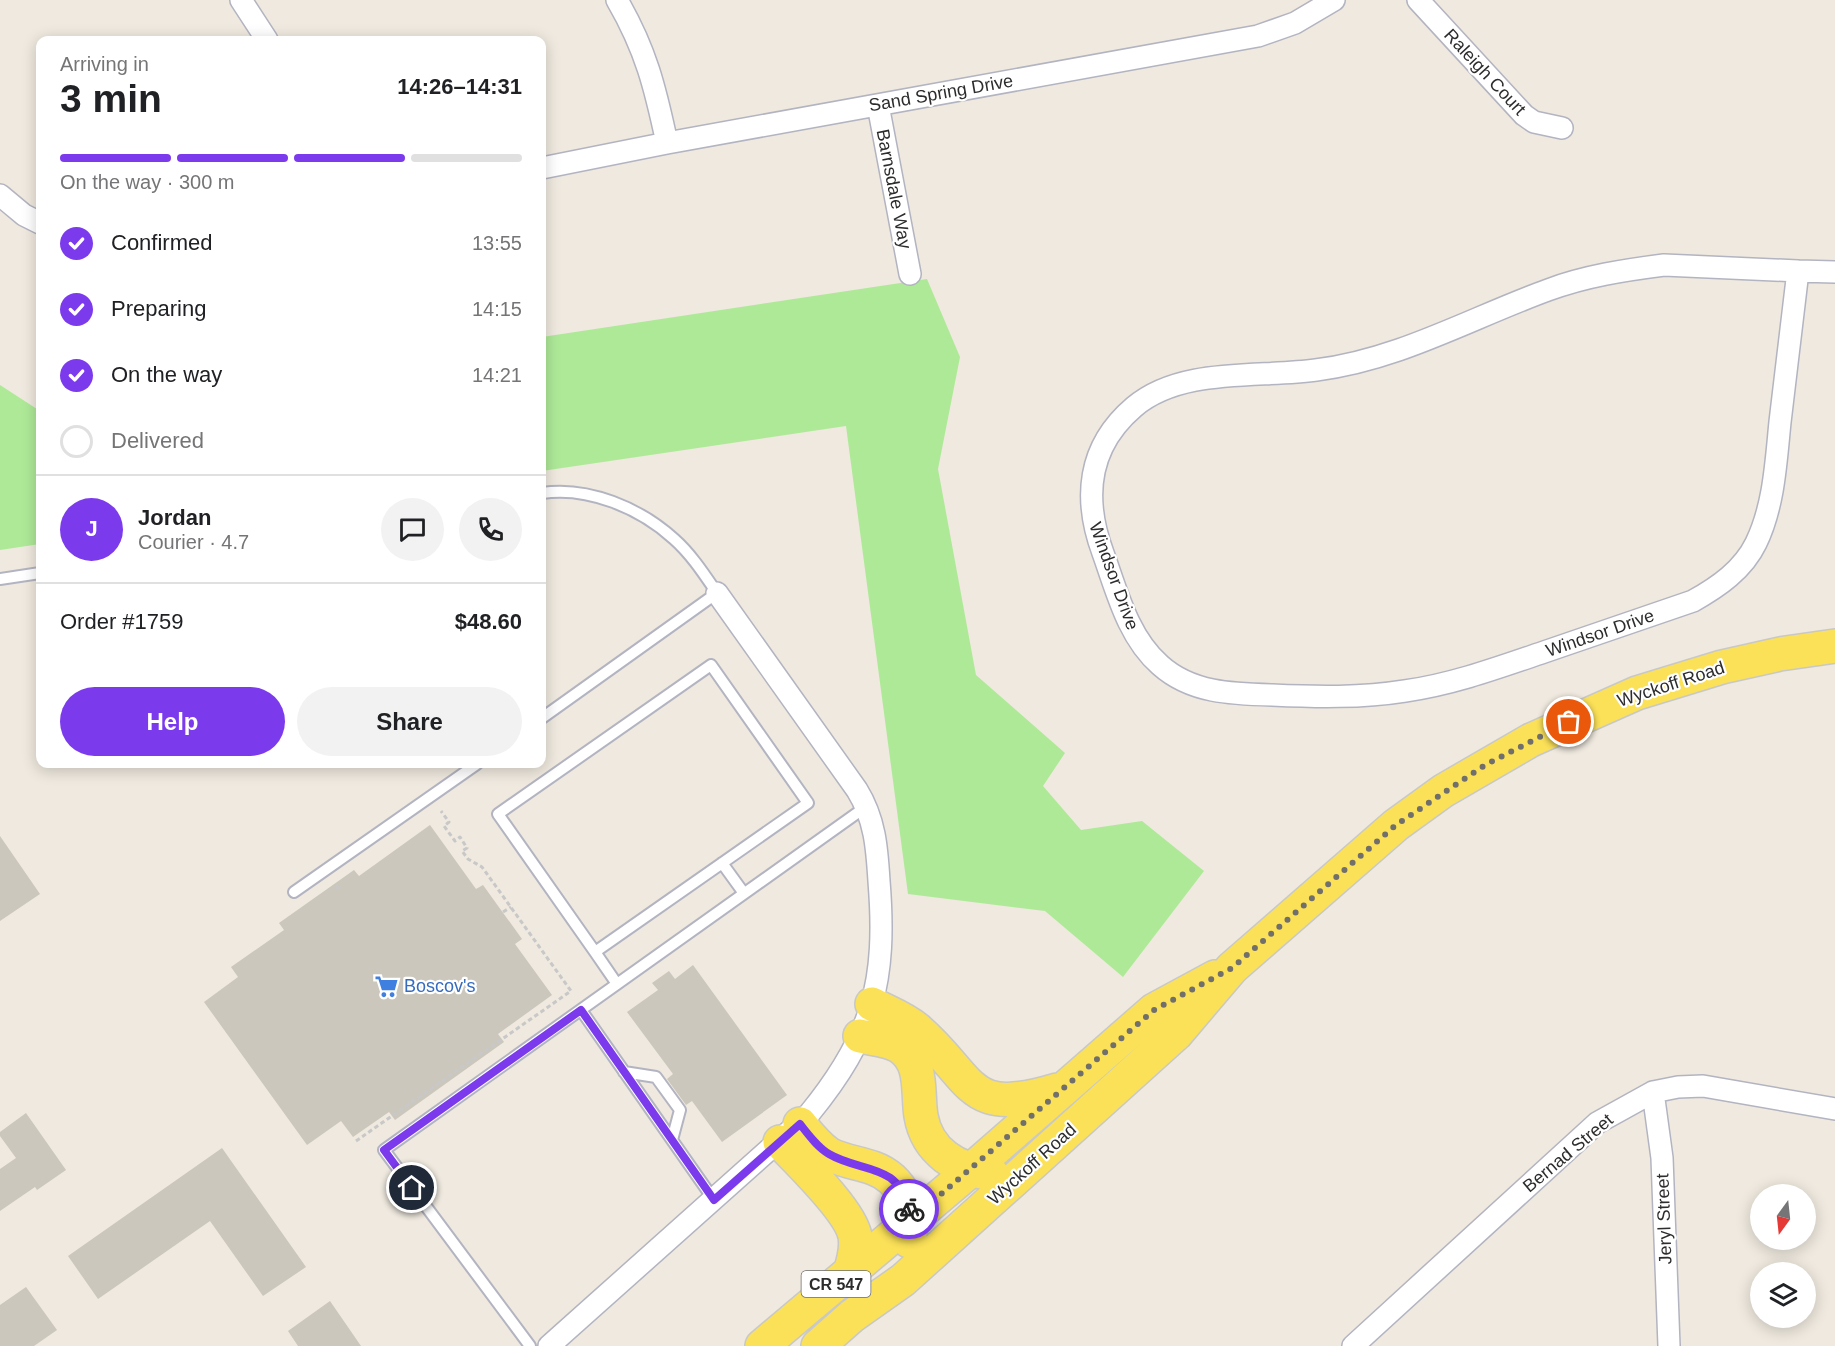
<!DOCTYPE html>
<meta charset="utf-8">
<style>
:root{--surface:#fff;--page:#f2f2f2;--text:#202124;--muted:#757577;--line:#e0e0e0;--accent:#7c3aed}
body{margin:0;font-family:Helvetica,sans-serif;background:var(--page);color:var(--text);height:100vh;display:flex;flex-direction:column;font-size:22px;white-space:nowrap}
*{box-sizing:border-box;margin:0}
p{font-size:20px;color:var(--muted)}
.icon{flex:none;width:33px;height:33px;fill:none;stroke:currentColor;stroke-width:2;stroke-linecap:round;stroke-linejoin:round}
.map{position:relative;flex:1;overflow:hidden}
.details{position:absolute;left:36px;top:36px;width:510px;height:732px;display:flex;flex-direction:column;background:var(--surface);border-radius:12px;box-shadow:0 3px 15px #0003}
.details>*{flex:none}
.needle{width:39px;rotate:195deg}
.controls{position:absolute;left:1750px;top:1184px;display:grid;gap:12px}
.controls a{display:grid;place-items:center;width:66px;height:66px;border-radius:50%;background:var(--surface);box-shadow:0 3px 15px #0003;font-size:30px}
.pin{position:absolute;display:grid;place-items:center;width:51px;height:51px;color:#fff;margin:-26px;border:3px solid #fff;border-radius:50%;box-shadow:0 2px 6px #0007}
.courier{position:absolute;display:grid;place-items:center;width:60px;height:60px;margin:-30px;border:4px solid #7c3aed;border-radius:50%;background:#fff;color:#222;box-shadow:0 2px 8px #0007}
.head em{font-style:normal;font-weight:600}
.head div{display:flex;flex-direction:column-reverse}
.head{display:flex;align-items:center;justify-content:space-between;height:102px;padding:0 24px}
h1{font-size:39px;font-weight:600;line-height:45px}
.bar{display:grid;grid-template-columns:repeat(4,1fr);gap:9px 6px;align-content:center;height:72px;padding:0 24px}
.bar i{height:8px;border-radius:4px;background:var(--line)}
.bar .selected{background:var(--accent)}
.bar p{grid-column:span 4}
.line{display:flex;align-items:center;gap:15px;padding:0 24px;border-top:2px solid var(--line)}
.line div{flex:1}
.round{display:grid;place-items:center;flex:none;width:63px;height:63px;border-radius:32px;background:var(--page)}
ol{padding:0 24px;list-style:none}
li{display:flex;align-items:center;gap:18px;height:66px}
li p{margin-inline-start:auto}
li .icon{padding:6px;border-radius:50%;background:var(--accent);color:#fff;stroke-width:4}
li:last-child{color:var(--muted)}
li i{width:33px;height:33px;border:3px solid var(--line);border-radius:50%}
.button{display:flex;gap:12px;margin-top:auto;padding:12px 24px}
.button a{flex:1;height:69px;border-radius:36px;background:var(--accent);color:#fff;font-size:24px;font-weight:600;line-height:69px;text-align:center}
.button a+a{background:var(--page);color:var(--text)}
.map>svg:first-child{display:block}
.green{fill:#aee998}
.building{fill:#cbc7bd}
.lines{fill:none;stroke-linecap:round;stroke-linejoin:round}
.service-casing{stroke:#b3b4c1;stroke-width:14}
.minor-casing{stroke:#b3b4c1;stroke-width:24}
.primary-casing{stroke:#c8c8c8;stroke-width:36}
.path{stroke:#c8c8c8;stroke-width:3;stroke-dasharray:4.5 3;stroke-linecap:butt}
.service{stroke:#fff;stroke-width:10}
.minor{stroke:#fff;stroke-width:21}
.primary{stroke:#fbe158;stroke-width:33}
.done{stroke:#716f6b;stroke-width:6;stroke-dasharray:0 10.8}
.route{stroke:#7c3aed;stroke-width:8}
.labels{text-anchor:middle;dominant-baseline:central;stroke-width:4.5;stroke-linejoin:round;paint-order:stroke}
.shield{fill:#fff;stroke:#6c6c6c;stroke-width:1.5}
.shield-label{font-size:16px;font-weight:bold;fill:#2d2d2d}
.street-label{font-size:18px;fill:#2d2d2d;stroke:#fff}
.shop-label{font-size:18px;fill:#366cbe;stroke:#fff;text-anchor:start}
</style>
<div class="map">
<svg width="1835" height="1346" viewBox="0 0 1835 1346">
<rect width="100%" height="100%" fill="#efe9df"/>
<path class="green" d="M927,279L960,357L938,469L976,675L1065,753L1043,786L1081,830L1142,821L1204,871L1123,977L1045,911L908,894L846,426L542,471V337Z
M0,385L40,411V544L0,550Z"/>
<path class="building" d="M430,825L476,889L483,885L522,939L515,944L552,995L498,1034L504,1042L395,1120L389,1112L353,1137L341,1121L307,1145L204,1002L238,977L231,967L284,930L279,923L354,870L359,876Z
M0,836L40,894L0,921Z
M693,965L787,1095L722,1142L692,1101L686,1105L667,1079L673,1074L627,1012L658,990L652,983L669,971L675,979Z
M26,1113L66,1170L37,1190L35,1187L0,1211V1169L16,1158L0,1136V1132Z
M222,1148L306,1267L263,1296L210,1221L98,1299L68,1256Z
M26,1287L57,1330L34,1346H0V1305Z
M330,1301L361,1346H298L288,1331Z"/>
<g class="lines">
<defs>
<path id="service" d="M542,493C588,486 640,508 674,539C691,554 704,574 717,593L542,718
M0,579L40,573
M722,863L743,892
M294,892L477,764
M595,952L808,803L711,665L498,814L595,952L617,984
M581,1010L714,1200
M624,1072L656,1077L680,1110L672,1140
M530,1346L384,1150L867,806"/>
<path id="minor" d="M241,0L267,40
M617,0C646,50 655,87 667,143
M1418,0L1524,115L1534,122L1562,128
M878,105L910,274
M542,168L667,143L1258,36L1295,23L1334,0
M0,195L24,215L40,223
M1664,265L1798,271C1792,321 1786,371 1780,422C1776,462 1774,506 1756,543C1743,570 1718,587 1693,601C1644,618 1595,635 1547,651C1500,667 1454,684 1405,691C1361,698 1316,697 1272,695C1232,694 1191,693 1160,665C1128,637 1117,592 1103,553C1083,499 1087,447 1134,407C1181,367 1258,378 1316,370C1398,360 1471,318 1548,290C1585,276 1625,270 1664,265Z
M1798,271L1835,272
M1653,1092L1662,1158L1669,1346
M549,1346L809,1114C873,1036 887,981 879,881C877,848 875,819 857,790L717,593
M1353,1346L1597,1123L1653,1092L1678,1087L1703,1086L1835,1109"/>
<path id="primary" d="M872,1004C887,1012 904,1018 917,1029C976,1080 965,1118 1057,1090
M860,1036C873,1039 890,1040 900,1047C924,1063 917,1093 921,1116C927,1151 957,1171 991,1173
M800,1124C808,1134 817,1146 829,1154C842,1161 859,1163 873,1168C904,1179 915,1211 909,1241
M780,1142C799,1162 850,1210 855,1236C857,1248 854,1260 850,1272
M762,1346L971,1170L1154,1010L1215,977
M818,1346L852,1316L903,1280L1176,1034L1232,968L1396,825L1443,791L1531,740L1637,693L1722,667L1780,654L1835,646"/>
</defs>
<use href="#service" class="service-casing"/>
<use href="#minor" class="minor-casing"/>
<use href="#primary" class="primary-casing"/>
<path class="path" d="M336,885L339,890
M503,912L511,907
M356,1141L571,991L482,867L468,859L462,851L467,848L460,837L455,841L444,826L449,822L441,811"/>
<use href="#service" class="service"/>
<use href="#minor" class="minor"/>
<use href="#primary" class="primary"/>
</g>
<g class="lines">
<path class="done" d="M909,1209L910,1221L1154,1010L1232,968L1396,825L1485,765L1569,722"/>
<path class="route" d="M412,1188L384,1150L581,1010L714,1200L800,1124C808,1134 817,1147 829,1154C861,1173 898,1162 909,1209"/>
</g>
<defs>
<symbol id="supermarket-bare" viewBox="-9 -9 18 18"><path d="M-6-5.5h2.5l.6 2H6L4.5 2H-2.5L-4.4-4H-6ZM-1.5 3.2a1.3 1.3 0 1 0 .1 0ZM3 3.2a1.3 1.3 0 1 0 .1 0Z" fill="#3f7fe0" stroke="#fff" stroke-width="2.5" paint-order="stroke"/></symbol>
</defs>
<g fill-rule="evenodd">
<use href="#supermarket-bare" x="370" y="970" width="33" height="33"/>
</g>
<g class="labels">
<rect class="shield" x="801.5" y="1271" width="69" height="26" rx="4.5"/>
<g class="shield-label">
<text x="836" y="1284">CR 547</text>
</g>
<g class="street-label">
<text transform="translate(1485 72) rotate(47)">Raleigh Court</text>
<text transform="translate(941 93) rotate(-10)">Sand Spring Drive</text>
<text transform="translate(894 189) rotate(79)">Barnsdale Way</text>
<text transform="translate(1114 576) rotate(70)">Windsor Drive</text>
<text transform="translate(1600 633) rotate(-19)">Windsor Drive</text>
<text transform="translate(1671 684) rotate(-18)">Wyckoff Road</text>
<text transform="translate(1568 1153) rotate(-40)">Bernad Street</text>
<text transform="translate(1032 1164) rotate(-42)">Wyckoff Road</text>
<text transform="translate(1664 1219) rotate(-92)">Jeryl Street</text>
</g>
<g class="shop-label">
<text x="404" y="986">Boscov's</text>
</g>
</g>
</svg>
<div class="controls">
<a><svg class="needle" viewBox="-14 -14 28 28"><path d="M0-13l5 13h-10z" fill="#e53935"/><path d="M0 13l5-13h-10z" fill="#757577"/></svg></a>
<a><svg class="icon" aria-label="layers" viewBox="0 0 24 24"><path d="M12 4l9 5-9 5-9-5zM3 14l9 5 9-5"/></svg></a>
</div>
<div class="pin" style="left:1569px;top:722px;background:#ea580c"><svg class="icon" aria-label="bag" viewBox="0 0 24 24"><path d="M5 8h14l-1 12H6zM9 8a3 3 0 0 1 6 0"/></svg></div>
<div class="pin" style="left:412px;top:1188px;background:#1f2937"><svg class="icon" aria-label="home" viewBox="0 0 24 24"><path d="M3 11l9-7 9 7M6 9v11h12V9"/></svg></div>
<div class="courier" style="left:909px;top:1209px"><svg class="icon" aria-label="bike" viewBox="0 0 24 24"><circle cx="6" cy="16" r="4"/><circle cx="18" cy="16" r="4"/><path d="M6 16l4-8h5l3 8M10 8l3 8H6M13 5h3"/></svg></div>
<section class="details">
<div class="head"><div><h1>3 min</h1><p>Arriving in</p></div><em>14:26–14:31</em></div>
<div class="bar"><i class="selected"></i><i class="selected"></i><i class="selected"></i><i></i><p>On the way · 300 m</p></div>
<ol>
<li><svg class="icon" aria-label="check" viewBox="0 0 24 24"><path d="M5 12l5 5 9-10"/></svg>Confirmed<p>13:55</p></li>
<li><svg class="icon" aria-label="check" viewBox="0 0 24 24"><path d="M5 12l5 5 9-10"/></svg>Preparing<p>14:15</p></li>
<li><svg class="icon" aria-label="check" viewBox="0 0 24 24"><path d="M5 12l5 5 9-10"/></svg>On the way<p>14:21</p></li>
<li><i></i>Delivered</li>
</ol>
<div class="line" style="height:108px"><b class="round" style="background:var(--accent);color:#fff">J</b><div><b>Jordan</b><p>Courier · 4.7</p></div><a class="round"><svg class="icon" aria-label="chat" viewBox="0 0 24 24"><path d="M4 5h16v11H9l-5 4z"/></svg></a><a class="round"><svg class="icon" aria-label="phone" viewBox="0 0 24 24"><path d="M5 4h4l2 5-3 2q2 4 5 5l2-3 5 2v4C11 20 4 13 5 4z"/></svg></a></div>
<div class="line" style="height:78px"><div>Order #1759</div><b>$48.60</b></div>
<div class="button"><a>Help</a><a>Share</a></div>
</section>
</div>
